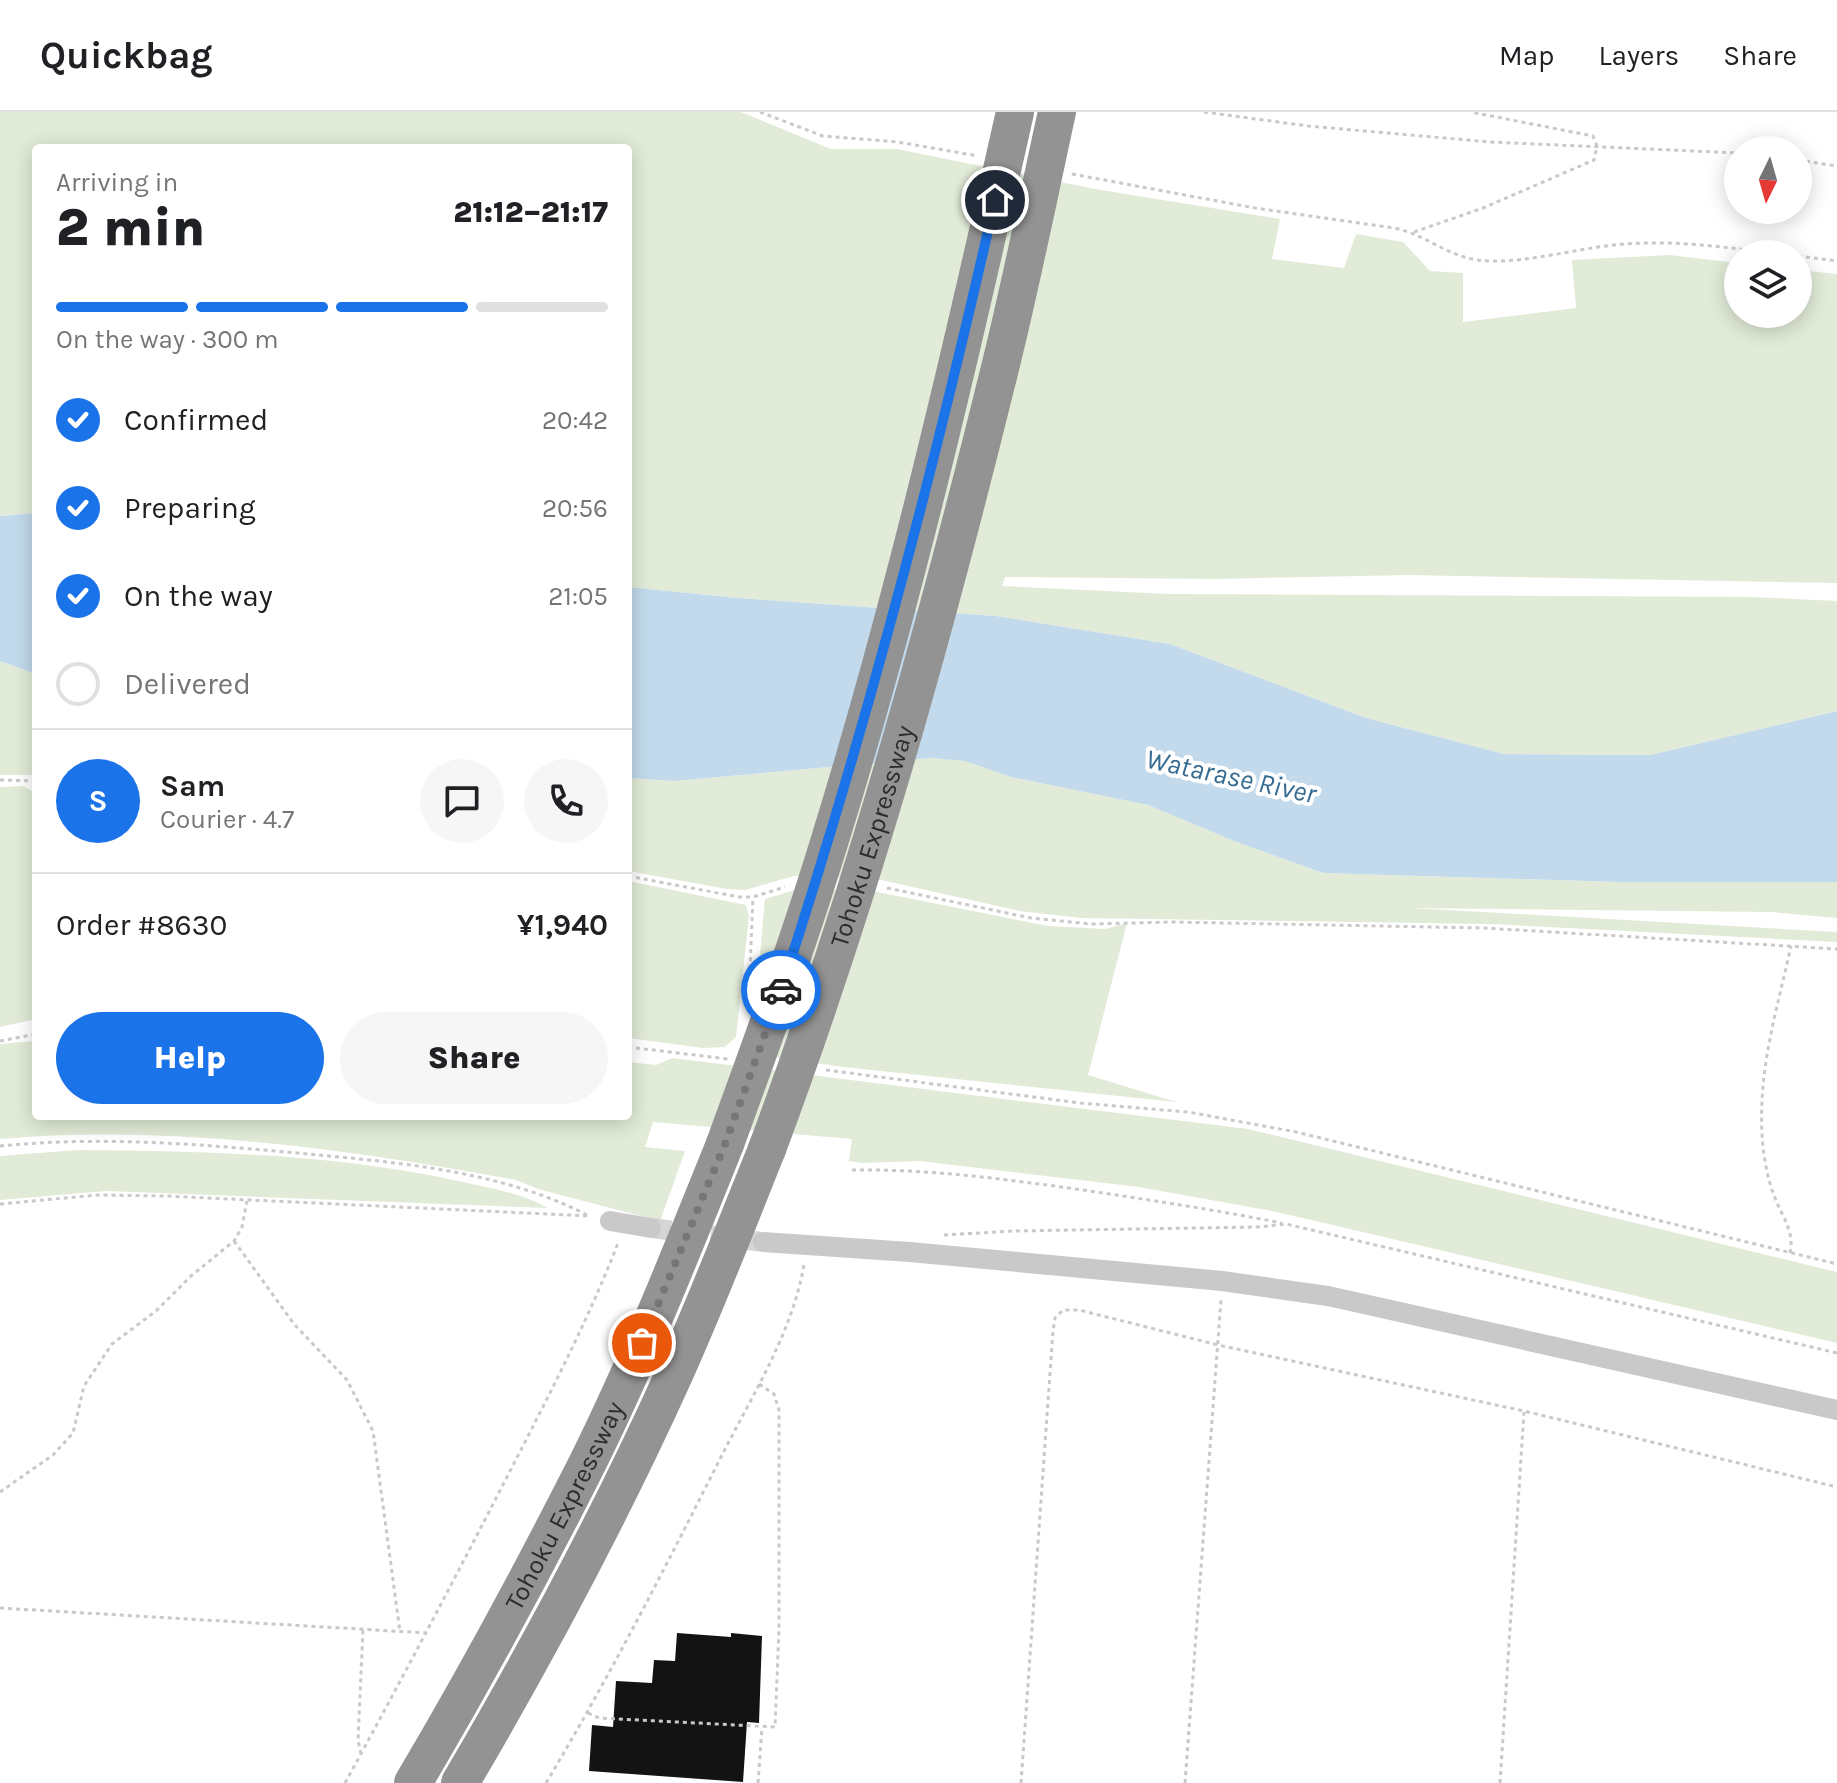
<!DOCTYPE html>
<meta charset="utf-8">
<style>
:root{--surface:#fff;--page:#f6f6f6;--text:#202124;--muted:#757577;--line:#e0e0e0;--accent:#1a73e8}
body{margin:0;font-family:Karla,sans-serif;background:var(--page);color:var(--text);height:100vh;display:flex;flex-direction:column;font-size:30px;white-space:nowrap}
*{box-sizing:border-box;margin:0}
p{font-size:26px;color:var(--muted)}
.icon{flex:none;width:44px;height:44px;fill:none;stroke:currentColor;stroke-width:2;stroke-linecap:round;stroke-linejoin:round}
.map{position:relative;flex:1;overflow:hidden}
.panel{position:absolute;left:32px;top:32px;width:600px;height:976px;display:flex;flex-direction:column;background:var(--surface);border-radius:8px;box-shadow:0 4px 20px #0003}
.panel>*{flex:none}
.needle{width:52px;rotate:185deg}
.fabs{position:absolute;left:1724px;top:24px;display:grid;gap:16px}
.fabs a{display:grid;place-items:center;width:88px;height:88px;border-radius:50%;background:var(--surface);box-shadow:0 4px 20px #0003;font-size:40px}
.pin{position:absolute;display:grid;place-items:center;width:68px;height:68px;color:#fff;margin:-34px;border:4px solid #fff;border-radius:50%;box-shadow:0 2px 8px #0007}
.courier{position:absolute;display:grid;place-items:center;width:80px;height:80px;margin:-40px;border:6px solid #1a73e8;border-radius:50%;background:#fff;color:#222;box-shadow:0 2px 10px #0007}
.summary em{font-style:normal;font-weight:800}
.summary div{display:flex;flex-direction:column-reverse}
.summary{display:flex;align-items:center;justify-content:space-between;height:136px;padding:0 24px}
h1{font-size:52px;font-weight:800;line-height:60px}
.bar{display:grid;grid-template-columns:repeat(4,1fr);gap:12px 8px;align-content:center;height:96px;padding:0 24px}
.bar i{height:10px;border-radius:6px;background:var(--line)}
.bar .current{background:var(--accent)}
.bar p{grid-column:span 4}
.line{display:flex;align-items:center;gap:20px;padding:0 24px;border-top:2px solid var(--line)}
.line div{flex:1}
.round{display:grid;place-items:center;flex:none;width:84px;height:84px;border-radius:42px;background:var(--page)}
ol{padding:0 24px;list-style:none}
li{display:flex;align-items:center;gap:24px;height:88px}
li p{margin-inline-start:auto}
li .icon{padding:8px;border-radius:50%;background:var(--accent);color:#fff;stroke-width:4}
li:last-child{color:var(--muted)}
li i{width:44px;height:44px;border:4px solid var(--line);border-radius:50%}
.action{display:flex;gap:16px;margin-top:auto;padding:16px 24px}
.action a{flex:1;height:92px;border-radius:48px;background:var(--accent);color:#fff;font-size:32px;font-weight:800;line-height:92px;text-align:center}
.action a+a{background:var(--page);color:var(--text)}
header{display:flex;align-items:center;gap:48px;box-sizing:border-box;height:112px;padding:0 40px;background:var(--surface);border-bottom:2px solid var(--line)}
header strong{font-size:38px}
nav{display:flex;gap:44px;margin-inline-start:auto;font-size:28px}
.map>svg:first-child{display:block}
.green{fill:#e1ebd7}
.water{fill:#c2daec}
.building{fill:#131313}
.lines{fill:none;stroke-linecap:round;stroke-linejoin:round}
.minor-tunnel{stroke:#d5d5d5;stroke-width:20;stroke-dasharray:20 10;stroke-linecap:butt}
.path{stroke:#c9c9c9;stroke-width:3;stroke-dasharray:4 4;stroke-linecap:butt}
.minor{stroke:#c9c9c9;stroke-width:20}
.motorway{stroke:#939393;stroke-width:38}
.motorway-bridge{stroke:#939393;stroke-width:38}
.done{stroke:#767676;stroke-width:8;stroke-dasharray:0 14.4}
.route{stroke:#1a73e8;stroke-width:10}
.labels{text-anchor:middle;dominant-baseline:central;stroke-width:8;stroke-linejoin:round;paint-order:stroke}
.street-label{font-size:26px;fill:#2c2c2c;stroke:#fff}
.water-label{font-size:28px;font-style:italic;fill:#366b92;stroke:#fff}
</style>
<header>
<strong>Quickbag</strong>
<nav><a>Map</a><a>Layers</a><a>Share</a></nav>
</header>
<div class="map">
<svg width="1837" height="1671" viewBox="0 0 1837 1671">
<rect width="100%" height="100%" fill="#fff"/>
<path class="green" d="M0,0H741L831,37H897L1095,77L1280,107L1272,147L1344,156L1356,122L1403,130L1430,159L1463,161V210L1576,196L1572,148L1669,143L1738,151V202H1798V158L1837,162V471L1409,463L1215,467L1005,465L1002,474L1169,482L1751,485L1837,489V599L1650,643L1504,642L1366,606L1170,532L996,504L738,486L628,475V36H36V401L0,404Z
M0,549L33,561L36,565V663H0Z
M930,646L965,649L1011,665L1148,693L1234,729L1323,761L1619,770H1837V806L1771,800L1411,796L1837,820V830L1491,812L1082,806L1020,799L881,768L794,764L745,778L727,777L628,759V666L674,669Z
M24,674L36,682V907L0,915V675Z
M628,769L746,793L749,804L736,925L725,935L703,936L628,926Z
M798,777L872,779L1048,814L1106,817L1127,811L1088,963L1176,990L843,955L751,942L765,787Z
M36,929V1004H628V950L656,953L672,946L1248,1017L1837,1160V1231L1277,1100L1139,1075L920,1049L862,1051L849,1049L852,1027L653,1010L645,1035L685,1039L660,1109L538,1077L516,1068C347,1037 172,1012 0,1027V932Z
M78,1038C202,1039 327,1042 449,1067C484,1075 516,1079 548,1096L107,1079L0,1088V1044Z"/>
<path class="water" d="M36,401V565L33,561L0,549V404Z
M628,475L738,486L996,504L1170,532L1366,606L1504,642L1650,643L1837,599V770H1619L1323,761L1234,729L1148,693L1011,665L965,649L930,646L674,669L628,666Z"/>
<path class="building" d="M677,1521L731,1525V1521L762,1524L759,1611L747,1610L743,1670L589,1659L592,1613L613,1615L616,1569L652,1571L654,1548L675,1549Z"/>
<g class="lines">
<path class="minor-tunnel" d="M651,1116L763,1130"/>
<path class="path" d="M760,0L823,24L898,30L978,44
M1204,0L1308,14L1490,30L1738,41
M1798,48L1837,54
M1072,62L1255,96L1394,116C1432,124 1449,149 1492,149C1528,150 1576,137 1614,133C1669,127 1724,135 1779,142
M1414,120L1483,96L1594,48L1597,34L1593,24L1471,0
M1798,144L1837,149
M0,668L36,669
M628,764L739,785H753L785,775
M887,776L1031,806L1091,812L1172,810L1484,816L1837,837
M749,881L753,785
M0,929L36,922
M628,935L728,947
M826,958L1080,991L1188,1000L1296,1020L1837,1152
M0,1034C99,1024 198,1032 297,1041C394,1050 500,1058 587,1103
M852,1058C930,1057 1005,1067 1083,1078C1150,1088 1216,1098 1282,1111
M0,1092L98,1083L166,1084L590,1104
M944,1123L1013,1119L1258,1115L1286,1112L1837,1241
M234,1129L294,1212L347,1268L373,1319L400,1520
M1790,1141C1795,1118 1781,1104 1774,1083C1768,1069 1765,1050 1763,1035C1756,964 1776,902 1791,834
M0,1380L53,1343L73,1321L84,1274L112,1232L156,1199L191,1164L234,1129L242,1115L247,1089
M0,1496L427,1521
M588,1601L599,1606L775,1615L779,1517V1298L774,1282L759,1272
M361,1642L358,1628L363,1518
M345,1671C401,1569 455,1466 508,1363C547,1287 587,1211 618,1131
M546,1671C610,1564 666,1454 722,1343C753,1282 792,1221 804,1153
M758,1671L762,1616
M1021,1671L1053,1219L1055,1206L1063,1198H1079L1218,1233L1524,1299L1837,1375
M1185,1671L1221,1188
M1500,1671L1524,1300"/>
<path class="minor" d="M610,1109L651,1116
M763,1130L910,1140L1222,1169L1328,1184L1837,1298"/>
<g class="motorway">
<path id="s1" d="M413,1671C475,1566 533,1459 588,1350C639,1247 682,1139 725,1032"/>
<path d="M460,1671C537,1540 609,1406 672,1267C706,1192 736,1114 767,1037"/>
</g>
<g class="motorway-bridge">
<path d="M725,1032C761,933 797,835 828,734C903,493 960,246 1015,0"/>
<path id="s2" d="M767,1037C860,788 932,531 996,272C1019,182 1037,91 1057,0"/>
</g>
</g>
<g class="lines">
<path class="done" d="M642,1231L725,1032L781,878"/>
<path class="route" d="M781,878C866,618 935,355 995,88"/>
</g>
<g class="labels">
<g class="street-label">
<text stroke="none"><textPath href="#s2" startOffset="330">Tohoku Expressway</textPath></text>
<text stroke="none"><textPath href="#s1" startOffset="316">Tohoku Expressway</textPath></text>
</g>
<g class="water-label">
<text transform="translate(1231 664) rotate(12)">Watarase River</text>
</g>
</g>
</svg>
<div class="fabs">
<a><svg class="needle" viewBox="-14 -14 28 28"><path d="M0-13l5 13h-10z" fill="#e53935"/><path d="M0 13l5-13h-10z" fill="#757577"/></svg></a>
<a><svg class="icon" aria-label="layers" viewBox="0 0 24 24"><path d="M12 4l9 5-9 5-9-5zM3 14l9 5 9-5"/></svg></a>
</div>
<div class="pin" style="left:642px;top:1231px;background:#ea580c"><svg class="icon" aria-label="bag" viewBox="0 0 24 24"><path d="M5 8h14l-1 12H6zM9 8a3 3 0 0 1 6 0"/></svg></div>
<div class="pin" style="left:995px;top:88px;background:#1f2937"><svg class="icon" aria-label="home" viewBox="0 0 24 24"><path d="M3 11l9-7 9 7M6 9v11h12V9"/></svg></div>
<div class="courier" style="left:781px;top:878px"><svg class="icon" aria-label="car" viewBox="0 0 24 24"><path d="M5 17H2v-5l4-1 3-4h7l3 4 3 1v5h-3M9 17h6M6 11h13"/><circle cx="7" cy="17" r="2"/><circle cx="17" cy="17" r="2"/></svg></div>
<section class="panel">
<div class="summary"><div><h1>2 min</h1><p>Arriving in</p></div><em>21:12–21:17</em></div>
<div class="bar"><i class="current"></i><i class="current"></i><i class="current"></i><i></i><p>On the way · 300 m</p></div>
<ol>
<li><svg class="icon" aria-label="check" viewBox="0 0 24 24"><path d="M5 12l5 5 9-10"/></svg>Confirmed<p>20:42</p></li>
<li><svg class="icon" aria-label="check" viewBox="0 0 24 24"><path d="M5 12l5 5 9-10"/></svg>Preparing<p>20:56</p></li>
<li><svg class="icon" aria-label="check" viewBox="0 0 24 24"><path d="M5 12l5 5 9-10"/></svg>On the way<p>21:05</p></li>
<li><i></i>Delivered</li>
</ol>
<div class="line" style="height:144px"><b class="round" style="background:var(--accent);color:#fff">S</b><div><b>Sam</b><p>Courier · 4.7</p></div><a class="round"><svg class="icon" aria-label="chat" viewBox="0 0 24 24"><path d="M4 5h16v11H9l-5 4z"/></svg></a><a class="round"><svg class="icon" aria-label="phone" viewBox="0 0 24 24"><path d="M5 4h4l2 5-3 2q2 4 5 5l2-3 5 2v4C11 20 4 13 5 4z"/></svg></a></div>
<div class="line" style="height:104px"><div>Order #8630</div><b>¥1,940</b></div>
<div class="action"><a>Help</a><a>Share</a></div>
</section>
</div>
